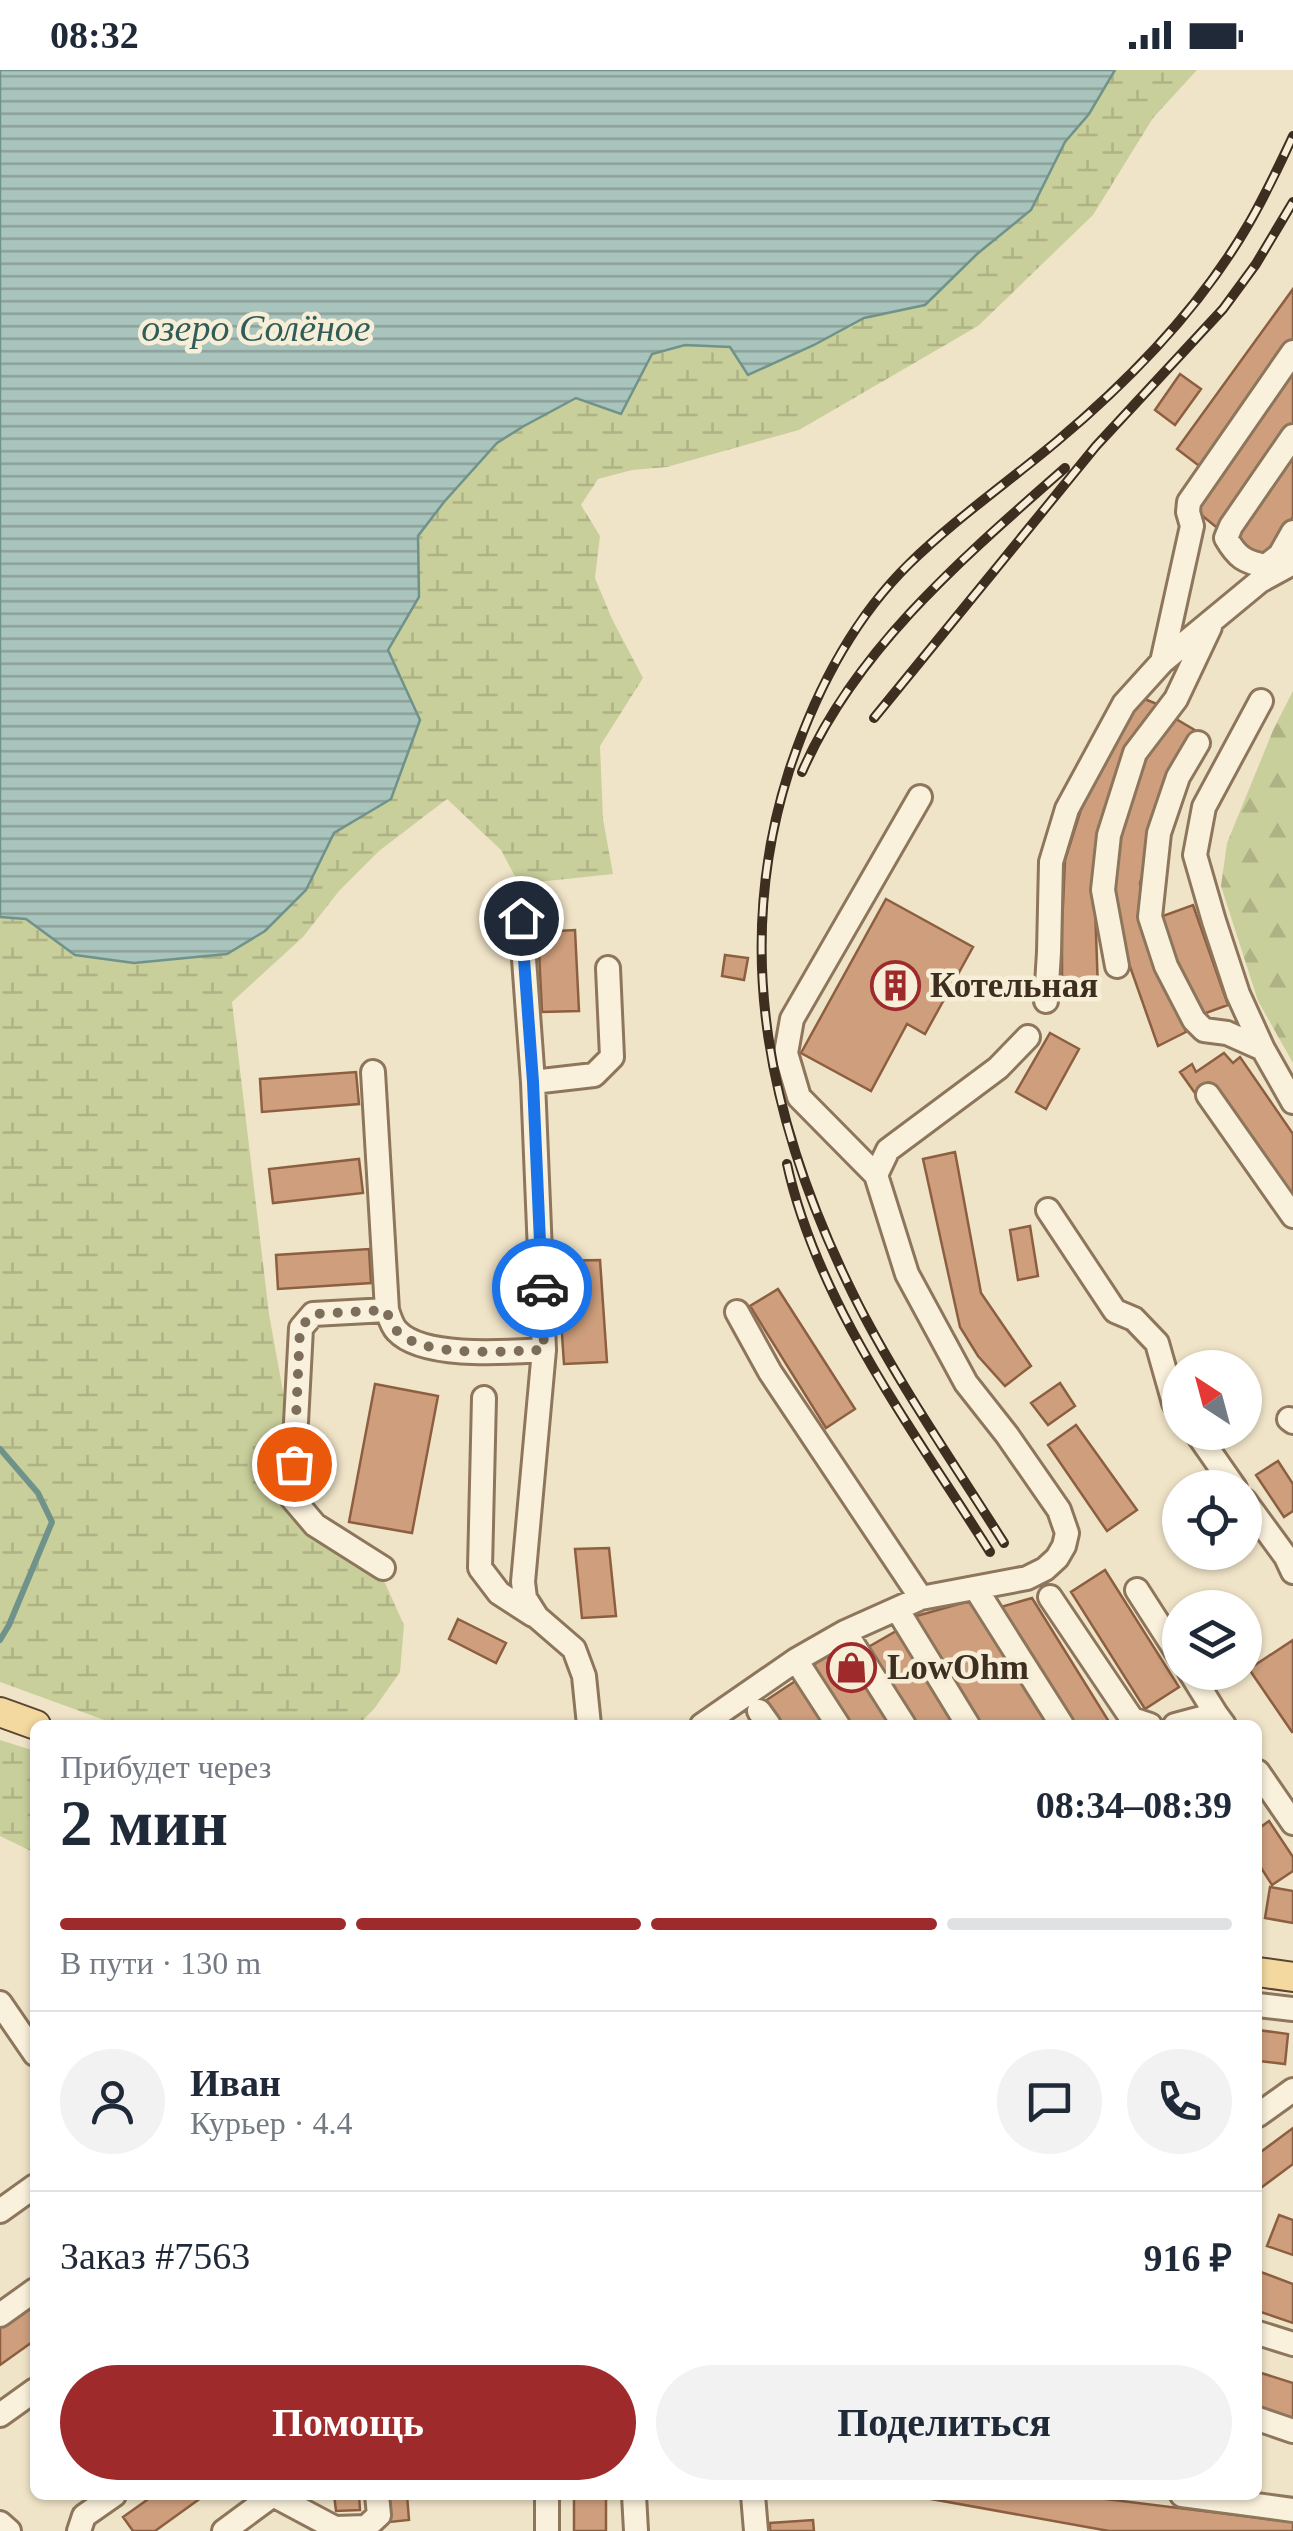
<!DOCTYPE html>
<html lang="ru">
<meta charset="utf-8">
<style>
:root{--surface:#fff;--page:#f2f2f3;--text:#1f2937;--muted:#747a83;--line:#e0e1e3;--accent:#9e2a2b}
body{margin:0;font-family:Georgia,serif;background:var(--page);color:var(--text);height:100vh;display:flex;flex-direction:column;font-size:38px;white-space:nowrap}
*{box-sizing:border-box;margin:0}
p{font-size:32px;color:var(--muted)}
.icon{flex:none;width:55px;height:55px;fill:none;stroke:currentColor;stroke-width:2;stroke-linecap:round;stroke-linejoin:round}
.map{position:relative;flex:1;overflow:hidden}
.sheet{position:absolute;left:30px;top:1650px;width:1232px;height:780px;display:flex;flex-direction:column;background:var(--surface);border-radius:15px;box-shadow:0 2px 8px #0004}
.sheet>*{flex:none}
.needle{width:65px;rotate:324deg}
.fabs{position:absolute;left:1162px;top:1280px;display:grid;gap:20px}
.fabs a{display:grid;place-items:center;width:100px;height:100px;border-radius:50%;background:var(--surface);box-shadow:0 2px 8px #0004;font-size:50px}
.pin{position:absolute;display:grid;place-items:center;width:85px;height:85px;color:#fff;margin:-42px;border:5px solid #fff;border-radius:50%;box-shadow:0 2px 10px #0007}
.courier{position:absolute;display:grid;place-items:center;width:100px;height:100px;margin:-50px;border:8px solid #1a73e8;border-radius:50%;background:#fff;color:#222;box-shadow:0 2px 12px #0007}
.overview em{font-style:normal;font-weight:600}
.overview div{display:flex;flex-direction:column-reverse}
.overview{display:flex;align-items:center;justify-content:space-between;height:170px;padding:0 30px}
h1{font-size:65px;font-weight:600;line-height:75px}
.bar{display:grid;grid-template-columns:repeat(4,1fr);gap:15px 10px;align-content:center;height:120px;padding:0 30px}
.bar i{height:12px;border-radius:8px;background:var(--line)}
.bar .active{background:var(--accent)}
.bar p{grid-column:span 4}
.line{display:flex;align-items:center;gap:25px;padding:0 30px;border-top:2px solid var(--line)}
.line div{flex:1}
.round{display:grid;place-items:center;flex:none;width:105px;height:105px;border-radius:52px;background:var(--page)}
.cta{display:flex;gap:20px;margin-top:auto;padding:20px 30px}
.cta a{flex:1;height:115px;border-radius:60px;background:var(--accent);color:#fff;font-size:40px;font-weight:600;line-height:115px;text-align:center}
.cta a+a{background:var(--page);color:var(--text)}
.status{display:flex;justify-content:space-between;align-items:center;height:70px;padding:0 50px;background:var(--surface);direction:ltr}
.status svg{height:28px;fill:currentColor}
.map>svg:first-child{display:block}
.forest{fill:url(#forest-firs)}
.wetland{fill:url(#wetland-marsh)}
.water{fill:url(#water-rules);stroke:#6f938a;stroke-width:2.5}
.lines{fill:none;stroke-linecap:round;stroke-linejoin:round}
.stream{stroke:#6f938a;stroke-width:6}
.building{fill:#cf9f7d;stroke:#8d5f41;stroke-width:2.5}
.minor-casing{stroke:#8d765c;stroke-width:28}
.major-casing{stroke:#5b4430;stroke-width:32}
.minor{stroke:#faf1dc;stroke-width:22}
.major{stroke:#f3d9a0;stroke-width:28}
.rail-casing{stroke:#3d2e20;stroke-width:10}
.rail{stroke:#f7eed8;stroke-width:6;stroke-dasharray:19;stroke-linecap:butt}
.done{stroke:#7c6e5b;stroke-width:10;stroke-dasharray:0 18}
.route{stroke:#1a73e8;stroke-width:12}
.labels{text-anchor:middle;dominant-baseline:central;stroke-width:9;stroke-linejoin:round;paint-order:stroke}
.poi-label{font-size:35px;font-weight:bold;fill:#3d2e20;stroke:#f7eed8;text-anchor:start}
.water-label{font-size:38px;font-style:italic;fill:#2f5d5a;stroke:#f7eed8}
</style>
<div class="status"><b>08:32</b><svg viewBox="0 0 49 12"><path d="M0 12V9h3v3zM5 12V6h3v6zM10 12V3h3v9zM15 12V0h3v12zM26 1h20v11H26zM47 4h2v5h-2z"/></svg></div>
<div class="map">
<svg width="1293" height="2461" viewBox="0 0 1293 2461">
<defs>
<pattern id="forest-firs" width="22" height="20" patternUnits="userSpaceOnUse" patternTransform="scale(2.5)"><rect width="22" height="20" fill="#c9cf9b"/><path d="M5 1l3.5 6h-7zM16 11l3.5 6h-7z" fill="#aeb285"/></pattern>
<pattern id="wetland-marsh" width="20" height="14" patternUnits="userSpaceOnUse" patternTransform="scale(2.5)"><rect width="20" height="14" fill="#c9cf9b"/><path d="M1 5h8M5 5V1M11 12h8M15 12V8" fill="none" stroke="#aeb285"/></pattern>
<pattern id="water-rules" width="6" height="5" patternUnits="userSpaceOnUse" patternTransform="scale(2.5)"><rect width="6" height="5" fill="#a9c4bc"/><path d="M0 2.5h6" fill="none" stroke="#8ba098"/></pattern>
</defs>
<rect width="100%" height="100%" fill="#f0e4c8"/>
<path class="forest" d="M1293,621V993L1258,931L1221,816L1227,773L1274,658Z"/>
<path class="wetland" d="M1115,0H1197L1153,48L1093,145L978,256L799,360L667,397L632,400L598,409L581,435L600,466L595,508L612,549L643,608L600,676L603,749L613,804L519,814L501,780L447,729L379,781L339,821L303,867L232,932L269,1244L308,1460L385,1513L404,1555L400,1602L374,1639L358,1655H118L0,1612V847L26,848L75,885L134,893L227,884L306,820L333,763L391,729L420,650L388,580L419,527L417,466L444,432L497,373L524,356L576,327L621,343L651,284L685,275L730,277L748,304L814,275L864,248L925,235L977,184L1031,140L1065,72L1089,44Z
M0,1670L35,1681V1783L0,1766Z"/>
<path class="water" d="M0,0H1115L1089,44L1065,72L1031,140L977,184L925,235L864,248L814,275L748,305L730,277L685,275L652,284L621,344L576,328L524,356L497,373L444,432L418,466L419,527L388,580L420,650L391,729L334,763L306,820L265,861L227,884L134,893L75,885L26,849L0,847Z"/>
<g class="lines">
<path class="stream" d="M0,1379L38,1423L52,1452L9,1555L0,1570"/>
</g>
<path class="building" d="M1293,219V271L1202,398L1177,379Z
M1293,294V356L1221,461L1194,439Z
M1180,304L1201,319L1175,355L1155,340Z
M1293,380V447L1265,488L1234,467Z
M1142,628L1162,636L1094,807L1098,920L1062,921V857L1065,790L1084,730L1121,652Z
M1171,646L1198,662L1174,705L1140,813L1145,850L1186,962L1158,976L1115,854L1107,821L1135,701Z
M886,829L973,877L925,964L907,954L871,1021L801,983Z
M1193,835L1228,935L1195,947L1160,847Z
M575,860L579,941L542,942L538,862Z
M725,885L748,888L744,910L722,906Z
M1050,963L1079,979L1046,1039L1016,1022Z
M1224,983L1233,993L1240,987L1293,1064V1131L1197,1026L1180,1002L1192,994L1196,1002Z
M356,1002L359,1034L262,1042L260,1009Z
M955,1082L981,1223L1031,1296L1005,1316L978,1286L960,1257L923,1089Z
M359,1089L363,1123L273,1133L269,1099Z
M1030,1156L1038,1206L1018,1210L1010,1160Z
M369,1179L371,1213L278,1219L276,1185Z
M600,1190L607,1292L564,1294L557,1191Z
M778,1219L855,1339L826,1358L750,1236Z
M1060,1313L1075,1336L1048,1355L1031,1333Z
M375,1314L438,1326L412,1463L349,1452Z
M1076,1355L1137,1440L1107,1461L1048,1375Z
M1278,1391L1293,1414V1441L1284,1447L1256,1405Z
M609,1478L616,1546L582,1548L575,1479Z
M1105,1500L1179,1617L1145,1639L1071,1522Z
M1032,1528L1111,1655H1074L1001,1537Z
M973,1530L1054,1655H979L913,1547Z
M458,1549L506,1573L496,1593L449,1569Z
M898,1560L956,1655H912L865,1579Z
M1293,1570V1662H1292L1249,1599Z
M843,1576L893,1655H847L810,1597Z
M800,1608L830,1655H781L765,1631Z
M1269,1751L1293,1787V1801L1272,1815L1258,1793V1759Z
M1270,1817L1293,1821V1853L1265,1848Z
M1258,1960L1288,1964L1285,1994L1258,1991Z
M1293,2058V2094L1258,2120V2084Z
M1279,2145L1293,2150V2185L1267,2176Z
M1258,2201L1293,2214V2253L1258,2241Z
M35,2226V2270L0,2295V2251Z
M1258,2302L1293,2313V2348L1258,2337Z
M154,2425H205L155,2461H133L123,2447Z
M334,2425H359L360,2440L336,2441Z
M387,2425H407L409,2450L390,2452Z
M574,2425H606V2461H574Z
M909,2425H1073L1293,2452V2461H1109Z
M813,2450L814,2461H770V2453Z"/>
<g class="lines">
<defs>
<path id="minor" d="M1293,366L1231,456L1226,468C1237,487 1244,492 1266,496L1280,485L1293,462
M1162,592L1192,456L1188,442L1189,432L1293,282
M1261,631L1204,737L1195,785L1214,851L1238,924L1263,979L1293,1032
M1198,673L1178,707L1159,763L1150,847L1166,896L1194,950L1204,960L1227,963L1263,979
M521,848L533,1012L544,1280L523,1512L525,1528L537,1547L574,1579L584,1606L589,1655
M1117,896L1103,820L1109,765L1135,683L1176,629L1210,557
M1046,931L1049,882L1051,792L1067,739L1124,634L1162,592L1260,511L1293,493
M373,1002L387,1240C389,1246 392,1256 397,1261C423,1289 508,1282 544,1280
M533,1012L594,1005L612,987L608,898
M1208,1025L1293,1146
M876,1105L799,1027L786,983L792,949L920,727
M1048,1140L1115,1241L1134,1249L1157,1273L1174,1333L1180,1341
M737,1242L770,1302L921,1528
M484,1328L480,1498L499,1523L533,1545
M1289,1349L1293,1352
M1196,1362L1235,1418
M1245,1431L1286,1487L1293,1502
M383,1498L315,1455L292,1428L301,1258L313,1244L387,1240
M976,1519L1062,1655
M1137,1520L1180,1587
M1050,1527L1132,1649L1150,1655
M897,1539L968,1655
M845,1562L904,1655
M796,1590L838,1655
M1190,1602L1216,1644
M759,1641L769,1655
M702,1655L796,1590L845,1562L921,1528L1027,1508L1045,1499L1057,1488L1064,1476L1067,1463L1059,1440L1007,1365L966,1313L907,1204L876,1105L888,1080L998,998L1028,967
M1175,1655L1216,1644L1224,1655
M1258,1702L1293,1753
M0,1933L35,1984
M1258,1935L1293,1939
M1258,2045L1293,2020
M0,2141L35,2116
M0,2245L35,2220
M1258,2263L1293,2274
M0,2345L35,2320
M1258,2349L1293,2361
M273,2425L335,2458L366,2457L379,2445L377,2425
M547,2425V2461
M634,2425L636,2461
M753,2425L756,2461
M1182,2425L1293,2440
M0,2453L9,2461
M79,2461L84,2446L114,2425
M224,2461L273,2425"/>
<path id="major" d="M0,1642L36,1655
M1258,1902L1293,1907"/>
</defs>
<use href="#minor" class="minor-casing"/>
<use href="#major" class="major-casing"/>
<use href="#minor" class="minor"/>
<use href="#major" class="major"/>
<defs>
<path id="rail" d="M874,648L1096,376L1223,239L1256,194L1293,132
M802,702C856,578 965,486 1065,398
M787,1094C818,1235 914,1361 990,1482
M1004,1473C953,1392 895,1309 853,1224C771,1057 731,883 789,701C814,625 851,551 909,494C954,450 1007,413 1056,372C1129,311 1200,238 1248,155C1265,126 1279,96 1293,66"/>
</defs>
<use href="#rail" class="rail-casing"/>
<use href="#rail" class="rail"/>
</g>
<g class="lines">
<path class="done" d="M294,1394L300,1258L313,1244L386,1240C389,1247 392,1256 397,1261C424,1289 508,1281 544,1280L542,1218"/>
<path class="route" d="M521,848L533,1012L542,1218"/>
</g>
<defs>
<symbol id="building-ring" viewBox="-11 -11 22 22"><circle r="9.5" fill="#f7eed8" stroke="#9e2a2b" stroke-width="1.5"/><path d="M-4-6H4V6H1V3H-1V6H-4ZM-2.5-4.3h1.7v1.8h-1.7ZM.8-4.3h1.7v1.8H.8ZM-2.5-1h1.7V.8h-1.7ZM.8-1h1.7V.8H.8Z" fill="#9e2a2b"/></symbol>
<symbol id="shop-ring" viewBox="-11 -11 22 22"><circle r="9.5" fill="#f7eed8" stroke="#9e2a2b" stroke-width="1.5"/><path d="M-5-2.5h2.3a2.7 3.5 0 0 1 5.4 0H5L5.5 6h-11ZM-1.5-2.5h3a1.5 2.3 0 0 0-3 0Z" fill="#9e2a2b"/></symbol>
</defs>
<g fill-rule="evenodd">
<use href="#building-ring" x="868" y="888" width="55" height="55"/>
<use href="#shop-ring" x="824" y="1570" width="55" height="55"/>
</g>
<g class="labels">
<g class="poi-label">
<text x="930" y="915">Котельная</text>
<text x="887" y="1597">LowOhm</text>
</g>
<g class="water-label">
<text x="256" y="258">озеро Солёное</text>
</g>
</g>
</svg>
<div class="fabs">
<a><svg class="needle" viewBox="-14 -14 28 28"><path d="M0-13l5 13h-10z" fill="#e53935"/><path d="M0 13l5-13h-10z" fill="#747a83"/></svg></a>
<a><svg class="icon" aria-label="locate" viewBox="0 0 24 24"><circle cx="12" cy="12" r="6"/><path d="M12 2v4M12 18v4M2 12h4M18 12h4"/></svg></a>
<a><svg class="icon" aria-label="layers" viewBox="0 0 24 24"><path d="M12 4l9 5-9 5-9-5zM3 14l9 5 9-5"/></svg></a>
</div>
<div class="pin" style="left:294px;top:1394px;background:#ea580c"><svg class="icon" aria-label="bag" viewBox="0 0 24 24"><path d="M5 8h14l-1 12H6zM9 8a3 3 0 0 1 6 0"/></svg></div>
<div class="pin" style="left:521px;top:848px;background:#1f2937"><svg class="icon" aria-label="home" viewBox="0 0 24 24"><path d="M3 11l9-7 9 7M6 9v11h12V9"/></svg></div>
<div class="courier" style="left:542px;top:1218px"><svg class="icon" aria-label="car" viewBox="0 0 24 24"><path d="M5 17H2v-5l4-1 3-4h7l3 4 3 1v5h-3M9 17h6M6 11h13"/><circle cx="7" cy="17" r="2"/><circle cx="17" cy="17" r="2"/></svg></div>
<section class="sheet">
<div class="overview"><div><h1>2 мин</h1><p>Прибудет через</p></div><em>08:34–08:39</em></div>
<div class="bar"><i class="active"></i><i class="active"></i><i class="active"></i><i></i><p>В пути · 130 m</p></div>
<div class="line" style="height:180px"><a class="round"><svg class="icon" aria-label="person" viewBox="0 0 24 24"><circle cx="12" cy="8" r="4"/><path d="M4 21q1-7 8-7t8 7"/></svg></a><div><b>Иван</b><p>Курьер · 4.4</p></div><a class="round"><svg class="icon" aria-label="chat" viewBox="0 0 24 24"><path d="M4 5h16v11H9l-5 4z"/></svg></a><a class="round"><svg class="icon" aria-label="phone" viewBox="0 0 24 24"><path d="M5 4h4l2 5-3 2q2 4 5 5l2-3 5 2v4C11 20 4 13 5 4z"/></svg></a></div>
<div class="line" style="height:130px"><div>Заказ #7563</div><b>916 ₽</b></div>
<div class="cta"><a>Помощь</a><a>Поделиться</a></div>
</section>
</div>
